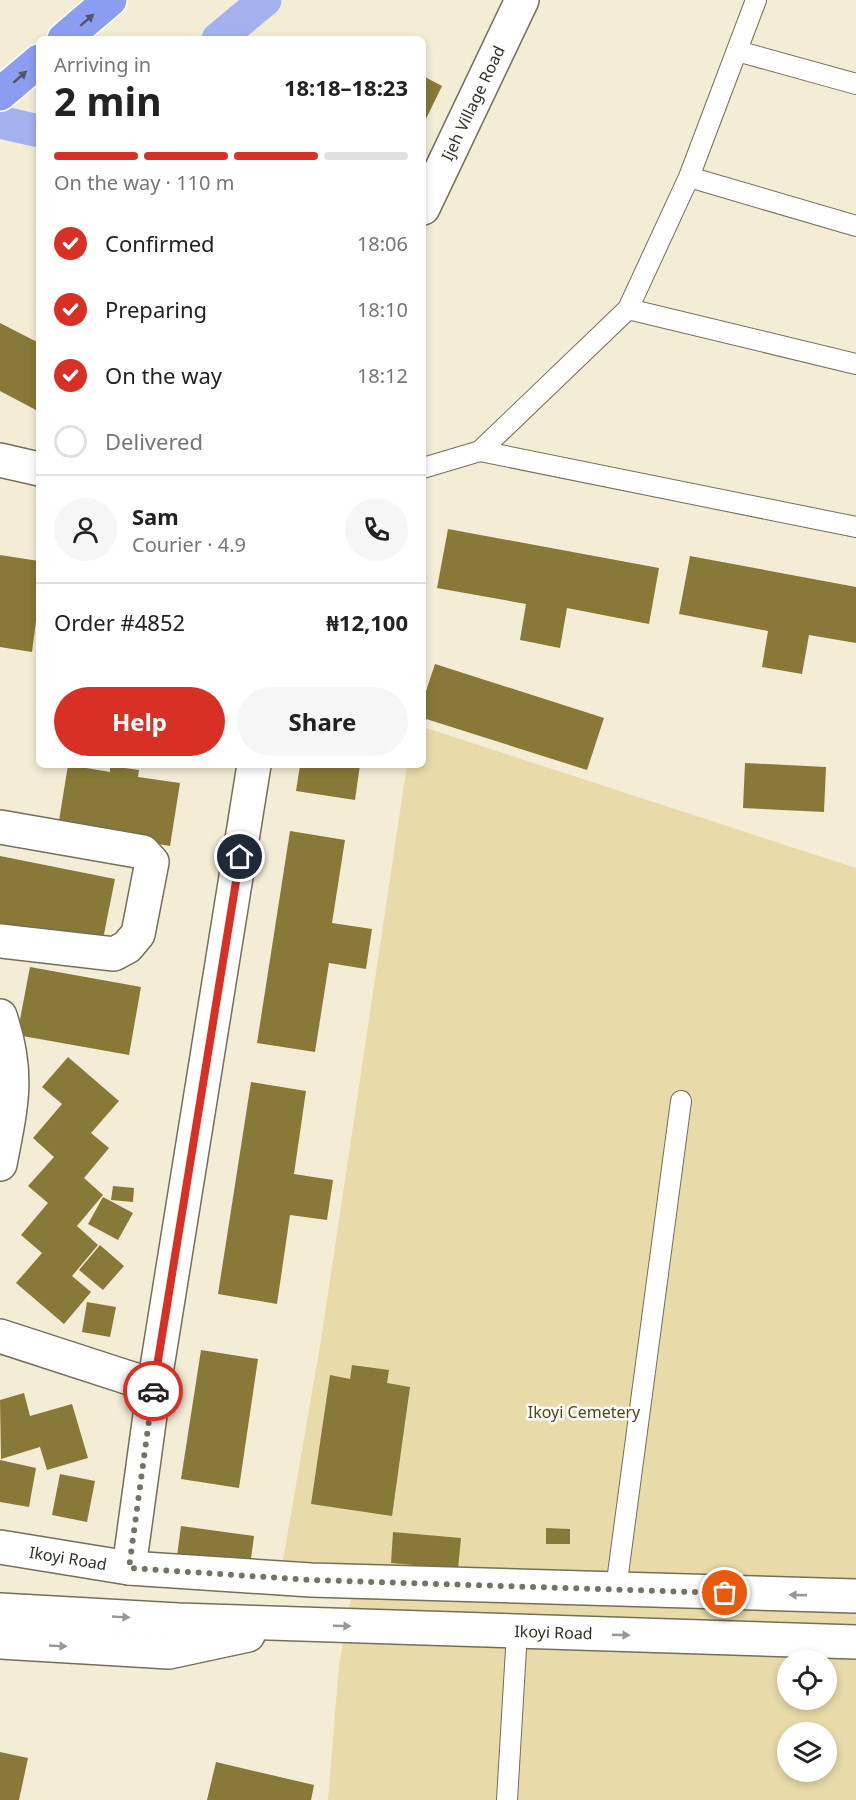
<!DOCTYPE html>
<meta charset="utf-8">
<style>
:root{--surface:#fff;--page:#f6f6f6;--text:#222;--muted:#767676;--line:#e0e0e0;--accent:#d93025}
body{margin:0;font-family:"Noto Sans",sans-serif;background:var(--page);color:var(--text);height:100vh;display:flex;flex-direction:column;font-size:22px;white-space:nowrap}
*{box-sizing:border-box;margin:0}
p{font-size:20px;color:var(--muted)}
.icon{flex:none;width:33px;height:33px;fill:none;stroke:currentColor;stroke-width:2;stroke-linecap:round;stroke-linejoin:round}
.map{position:relative;flex:1;overflow:hidden}
.drawer{position:absolute;left:36px;top:36px;width:390px;height:732px;display:flex;flex-direction:column;background:var(--surface);border-radius:9px;box-shadow:0 3px 9px #0003}
.drawer>*{flex:none}
.buttons{position:absolute;left:777px;top:1650px;display:grid;gap:12px}
.buttons a{display:grid;place-items:center;width:60px;height:60px;border-radius:50%;background:var(--surface);box-shadow:0 3px 9px #0003;font-size:30px}
.pin{position:absolute;display:grid;place-items:center;width:51px;height:51px;color:#fff;margin:-26px;border:3px solid #fff;border-radius:50%;box-shadow:0 2px 6px #0007}
.courier{position:absolute;display:grid;place-items:center;width:60px;height:60px;margin:-30px;border:4px solid #d93025;border-radius:50%;background:#fff;color:#222;box-shadow:0 2px 8px #0007}
.summary em{font-style:normal;font-weight:700}
.summary div{display:flex;flex-direction:column-reverse}
.summary{display:flex;align-items:center;justify-content:space-between;height:102px;padding:0 18px}
h1{font-size:39px;font-weight:700;line-height:45px}
.bar{display:grid;grid-template-columns:repeat(4,1fr);gap:9px 6px;align-content:center;height:72px;padding:0 18px}
.bar i{height:8px;border-radius:4px;background:var(--line)}
.bar .selected{background:var(--accent)}
.bar p{grid-column:span 4}
.line{display:flex;align-items:center;gap:15px;padding:0 18px;border-top:2px solid var(--line)}
.line div{flex:1}
.round{display:grid;place-items:center;flex:none;width:63px;height:63px;border-radius:32px;background:var(--page)}
ol{padding:0 18px;list-style:none}
li{display:flex;align-items:center;gap:18px;height:66px}
li p{margin-inline-start:auto}
li .icon{padding:6px;border-radius:50%;background:var(--accent);color:#fff;stroke-width:4}
li:last-child{color:var(--muted)}
li i{width:33px;height:33px;border:3px solid var(--line);border-radius:50%}
.button{display:flex;gap:12px;margin-top:auto;padding:12px 18px}
.button a{flex:1;height:69px;border-radius:36px;background:var(--accent);color:#fff;font-size:24px;font-weight:700;line-height:69px;text-align:center}
.button a+a{background:var(--page);color:var(--text)}
.map>svg:first-child{display:block}
.green{fill:#e8dba9;fill-rule:evenodd}
.lines{fill:none;stroke-linecap:round;stroke-linejoin:round}
.canal{stroke:#a3b2ee;stroke-width:33}
.building{fill:#897938}
.lane-casing{stroke:#746f5a;stroke-width:22}
.street-casing{stroke:#746f5a;stroke-width:36}
.secondary-casing{stroke:#746f5a;stroke-width:36}
.highway-casing{stroke:#fff;stroke-width:36}
.lane{stroke:#fff;stroke-width:20}
.street{stroke:#fff;stroke-width:33}
.secondary{stroke:#fff;stroke-width:33}
.highway{stroke:#8b9df1;stroke-width:33}
.oneway{fill:#51566e}
.oneway2{fill:#989893}
.done{stroke:#767264;stroke-width:6;stroke-dasharray:0 10.8}
.route{stroke:#d93025;stroke-width:8}
.labels{text-anchor:middle;dominant-baseline:central;stroke-width:5;stroke-linejoin:round;paint-order:stroke}
.street-label{font-size:16px;fill:#323027;stroke:#fff}
.park-label{font-size:16px;fill:#534714;stroke:#fff}
</style>
<div class="map">
<svg width="856" height="1800" viewBox="0 0 856 1800">
<rect width="100%" height="100%" fill="#f3edd6"/>
<path class="green" d="M423,727L856,868V1800H328L339,1665L357,1564L283,1560L321,1340L407,765H423ZM788,1660H826V1700H788ZM788,1732H826V1772H788Z"/>
<g class="lines">
<path class="canal" d="M218,39L265,0
M0,122L39,131"/>
</g>
<path class="building" d="M423,76L442,86L423,125Z
M0,323L39,343V404L36,410L0,391Z
M448,529L659,568L649,624L567,608L560,648L520,640L526,604L437,588Z
M0,555L39,561V598L32,652L0,647Z
M690,556L856,587V643L809,635L802,674L762,667L768,631L679,614Z
M435,664L604,718L587,770L423,718V700Z
M745,763L826,767L824,812L743,808Z
M68,765L110,772V766L139,770L138,777L180,783L170,846L58,827Z
M300,765H360L355,800L296,791Z
M290,831L345,840L332,923L372,929L366,969L329,963L315,1052L257,1043Z
M0,856L115,879L102,944L0,923Z
M30,967L141,987L129,1055L17,1035Z
M68,1057L119,1101L91,1133L109,1148L84,1178L103,1195L77,1226L98,1245L72,1276L91,1292L64,1324L16,1283L42,1253L21,1235L48,1203L28,1186L54,1157L33,1138L62,1104L42,1087Z
M251,1082L306,1091L294,1174L333,1180L327,1220L290,1215L277,1304L218,1294Z
M113,1186L134,1188L133,1202L111,1200Z
M103,1197L133,1213L118,1240L88,1224Z
M100,1245L124,1266L103,1290L79,1270Z
M87,1302L116,1307L110,1337L82,1332Z
M201,1350L258,1359L239,1488L181,1479Z
M352,1365L389,1370L387,1383L410,1387L392,1516L311,1504L330,1375L350,1379Z
M24,1393L30,1416L72,1404L88,1458L47,1470L40,1447L1,1459L0,1400Z
M0,1460L36,1468L29,1507L0,1502Z
M60,1474L95,1481L87,1522L52,1515Z
M181,1526L254,1536L250,1566L177,1556Z
M546,1528L570,1529V1544H546Z
M393,1532L461,1538L458,1569L391,1563Z
M0,1752L28,1758L19,1800H0Z
M216,1762L314,1785L311,1800H207Z"/>
<g class="lines">
<defs>
<path id="lane" d="M737,51L856,84
M689,177L856,226
M628,309L856,364
M480,451L856,527
M423,468L480,451L628,309L689,177L756,0
M616,1589L681,1101
M507,1800L517,1632"/>
<g id="street">
<path id="s1" d="M423,208L522,0"/>
<path d="M0,460L39,469"/>
<path d="M0,827L143,852L152,862L138,934L127,947L114,954L0,941"/>
<path d="M0,1016C20,1074 11,1107 0,1164"/>
<path d="M0,1336L154,1386"/>
<path d="M129,1568L154,1386L254,765"/>
</g>
<g id="secondary">
<path id="s2" d="M0,1547L129,1568L311,1580L856,1596"/>
<path id="s3" d="M0,1610L178,1620L856,1642"/>
<path d="M0,1642L169,1652L248,1635"/>
</g>
<path id="highway" d="M64,39L110,0
M0,94L39,61"/>
</defs>
<use href="#lane" class="lane-casing"/>
<use href="#street" class="street-casing"/>
<use href="#secondary" class="secondary-casing"/>
<use href="#highway" class="highway-casing"/>
<use href="#lane" class="lane"/>
<use href="#street" class="street"/>
<use href="#secondary" class="secondary"/>
<use href="#highway" class="highway"/>
</g>
<defs><path id="oneway-solid" d="M-6-.8H1V-3.2L6.5 0L1 3.2V.8H-6Z" transform="scale(1.5)"/></defs>
<g class="oneway">
<use href="#oneway-solid" transform="translate(87 20) rotate(-41)"/>
<use href="#oneway-solid" transform="translate(20 77) rotate(-41)"/>
</g>
<g class="oneway2">
<use href="#oneway-solid" transform="translate(798 1595) rotate(-178)"/>
<use href="#oneway-solid" transform="translate(121 1617) rotate(3)"/>
<use href="#oneway-solid" transform="translate(342 1626) rotate(2)"/>
<use href="#oneway-solid" transform="translate(621 1635) rotate(2)"/>
<use href="#oneway-solid" transform="translate(58 1646) rotate(3)"/>
</g>
<g class="lines">
<path class="done" d="M153,1391L129,1568L311,1580L725,1593"/>
<path class="route" d="M153,1391L240,857"/>
</g>
<g class="labels">
<g class="street-label">
<text stroke="none"><textPath href="#s1" startOffset="116">Ijeh Village Road</textPath></text>
<text stroke="none"><textPath href="#s2" startOffset="69">Ikoyi Road</textPath></text>
<text stroke="none"><textPath href="#s3" startOffset="554">Ikoyi Road</textPath></text>
</g>
<g class="park-label">
<text x="584" y="1412">Ikoyi Cemetery</text>
</g>
</g>
</svg>
<div class="buttons">
<a><svg class="icon" aria-label="locate" viewBox="0 0 24 24"><circle cx="12" cy="12" r="6"/><path d="M12 2v4M12 18v4M2 12h4M18 12h4"/></svg></a>
<a><svg class="icon" aria-label="layers" viewBox="0 0 24 24"><path d="M12 4l9 5-9 5-9-5zM3 14l9 5 9-5"/></svg></a>
</div>
<div class="pin" style="left:725px;top:1593px;background:#ea580c"><svg class="icon" aria-label="bag" viewBox="0 0 24 24"><path d="M5 8h14l-1 12H6zM9 8a3 3 0 0 1 6 0"/></svg></div>
<div class="pin" style="left:240px;top:857px;background:#1f2937"><svg class="icon" aria-label="home" viewBox="0 0 24 24"><path d="M3 11l9-7 9 7M6 9v11h12V9"/></svg></div>
<div class="courier" style="left:153px;top:1391px"><svg class="icon" aria-label="car" viewBox="0 0 24 24"><path d="M5 17H2v-5l4-1 3-4h7l3 4 3 1v5h-3M9 17h6M6 11h13"/><circle cx="7" cy="17" r="2"/><circle cx="17" cy="17" r="2"/></svg></div>
<section class="drawer">
<div class="summary"><div><h1>2 min</h1><p>Arriving in</p></div><em>18:18–18:23</em></div>
<div class="bar"><i class="selected"></i><i class="selected"></i><i class="selected"></i><i></i><p>On the way · 110 m</p></div>
<ol>
<li><svg class="icon" aria-label="check" viewBox="0 0 24 24"><path d="M5 12l5 5 9-10"/></svg>Confirmed<p>18:06</p></li>
<li><svg class="icon" aria-label="check" viewBox="0 0 24 24"><path d="M5 12l5 5 9-10"/></svg>Preparing<p>18:10</p></li>
<li><svg class="icon" aria-label="check" viewBox="0 0 24 24"><path d="M5 12l5 5 9-10"/></svg>On the way<p>18:12</p></li>
<li><i></i>Delivered</li>
</ol>
<div class="line" style="height:108px"><a class="round"><svg class="icon" aria-label="person" viewBox="0 0 24 24"><circle cx="12" cy="8" r="4"/><path d="M4 21q1-7 8-7t8 7"/></svg></a><div><b>Sam</b><p>Courier · 4.9</p></div><a class="round"><svg class="icon" aria-label="phone" viewBox="0 0 24 24"><path d="M5 4h4l2 5-3 2q2 4 5 5l2-3 5 2v4C11 20 4 13 5 4z"/></svg></a></div>
<div class="line" style="height:78px"><div>Order #4852</div><b>₦12,100</b></div>
<div class="button"><a>Help</a><a>Share</a></div>
</section>
</div>
